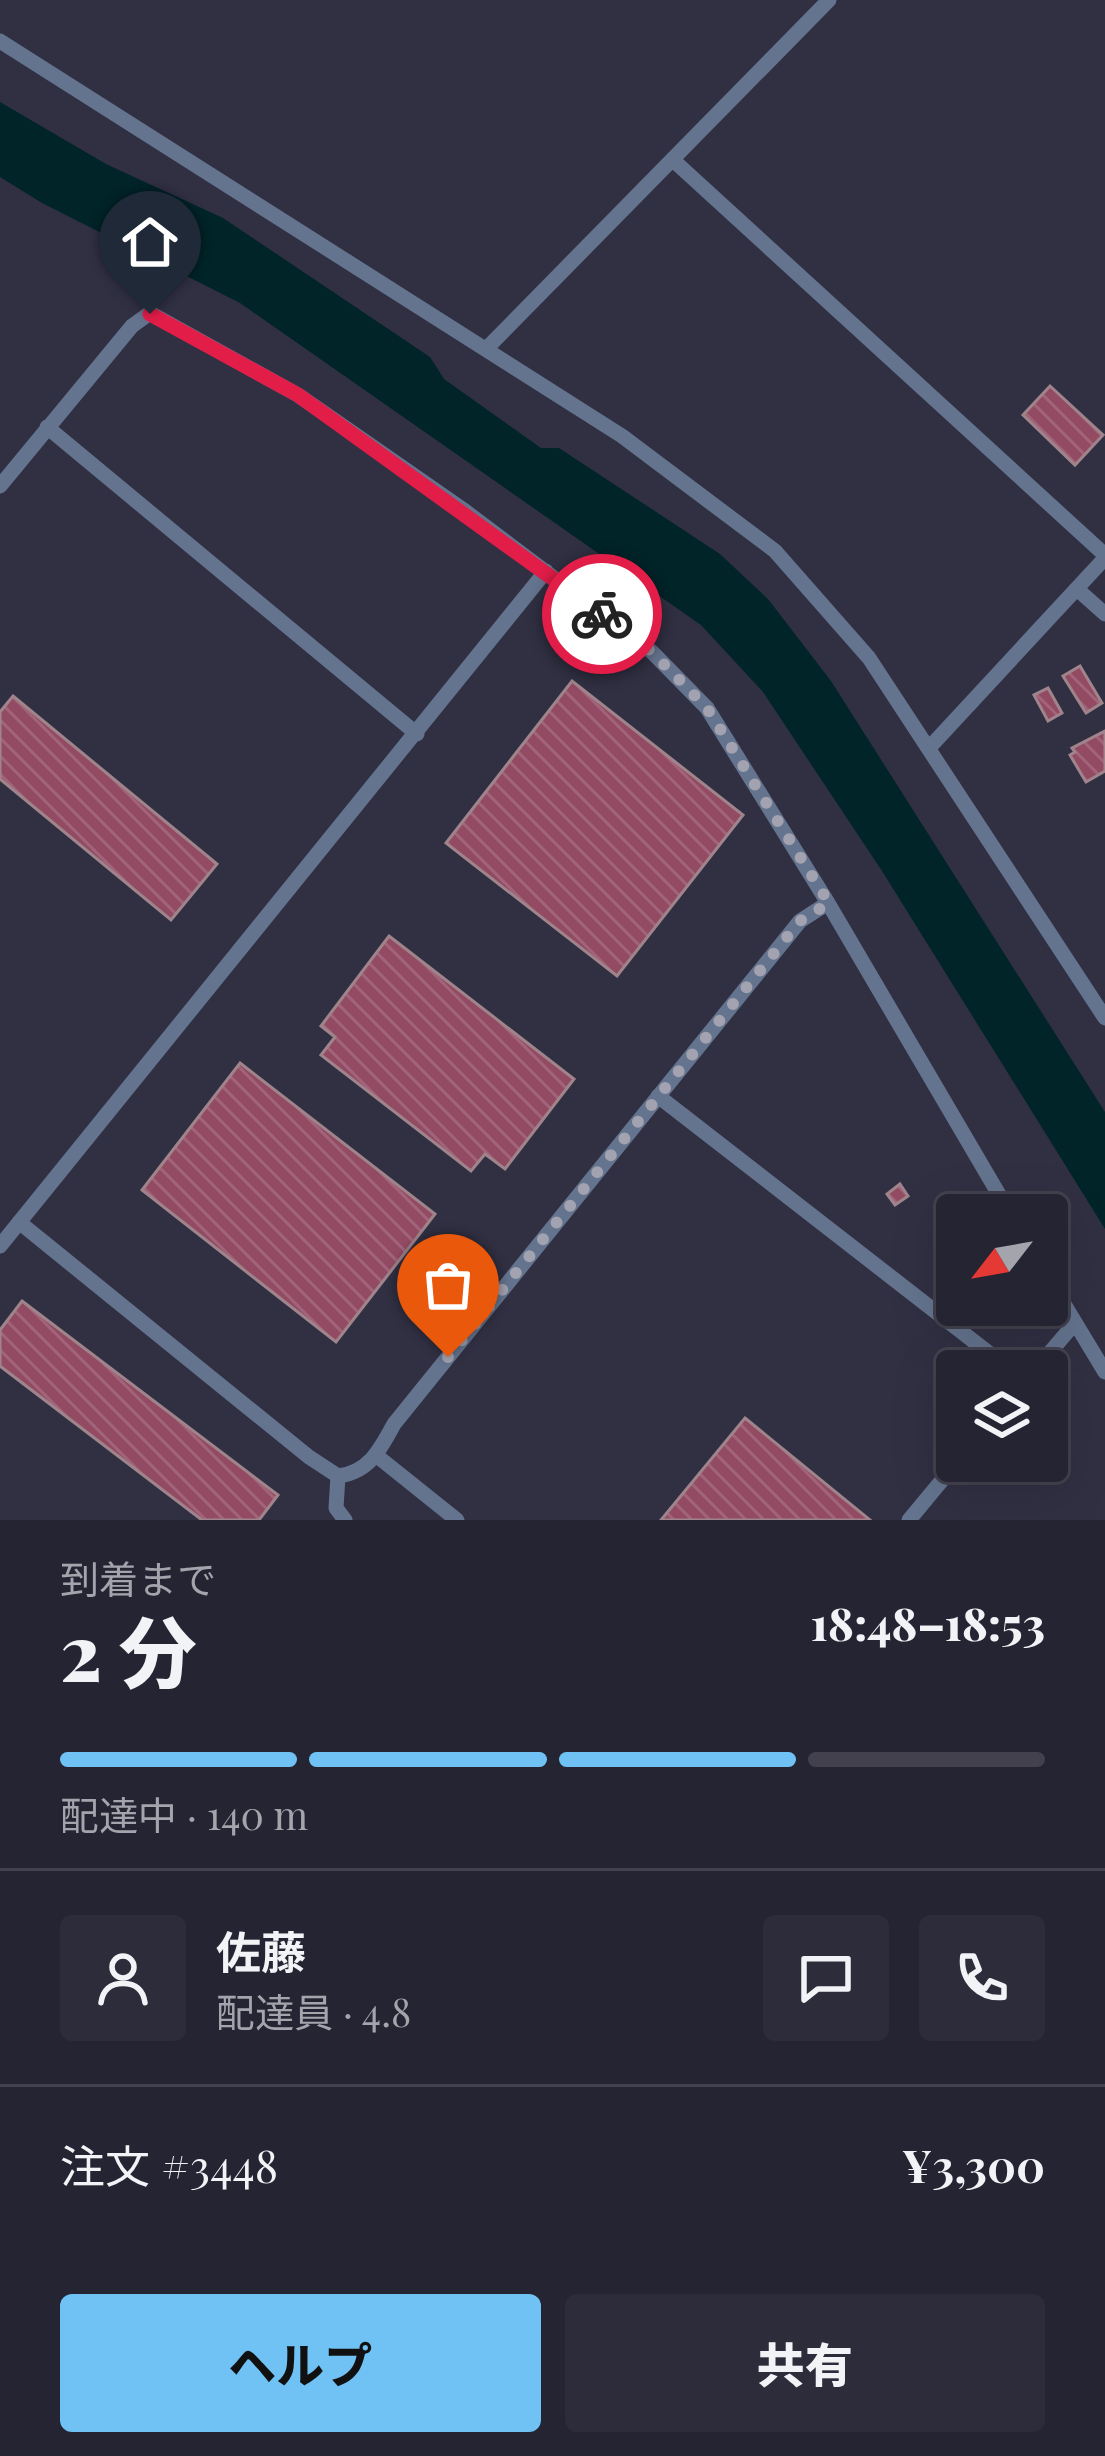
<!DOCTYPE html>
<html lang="ja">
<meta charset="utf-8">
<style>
:root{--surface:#252432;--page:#2d2c3a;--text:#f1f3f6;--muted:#a3a4ac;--line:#42414d;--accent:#70c2f4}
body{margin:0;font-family:"Playfair Display","Noto Sans JP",serif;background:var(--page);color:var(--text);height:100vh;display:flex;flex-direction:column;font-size:45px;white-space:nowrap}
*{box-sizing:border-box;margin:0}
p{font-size:39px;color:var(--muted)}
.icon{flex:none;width:66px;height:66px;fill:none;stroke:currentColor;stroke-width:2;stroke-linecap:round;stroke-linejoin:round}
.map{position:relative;height:1520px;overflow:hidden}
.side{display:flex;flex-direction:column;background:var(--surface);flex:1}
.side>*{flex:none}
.needle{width:78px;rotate:239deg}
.controls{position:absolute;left:936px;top:1194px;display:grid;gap:24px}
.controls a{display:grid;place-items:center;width:132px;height:132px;border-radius:12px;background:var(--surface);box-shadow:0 12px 48px #0002,0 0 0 3px var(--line);font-size:60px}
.pin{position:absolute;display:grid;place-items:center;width:102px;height:102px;color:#fff;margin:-123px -51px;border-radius:50% 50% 50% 0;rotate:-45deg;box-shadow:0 0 12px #0007}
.pin .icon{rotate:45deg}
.courier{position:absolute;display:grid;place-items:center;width:120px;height:120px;margin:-60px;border:9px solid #e11d48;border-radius:50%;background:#fff;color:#222;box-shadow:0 3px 15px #0007}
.summary em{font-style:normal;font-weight:800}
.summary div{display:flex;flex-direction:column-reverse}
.summary{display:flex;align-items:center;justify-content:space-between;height:204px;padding:0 60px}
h1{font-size:78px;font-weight:800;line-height:90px}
.bar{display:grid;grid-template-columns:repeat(4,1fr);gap:18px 12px;align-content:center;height:144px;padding:0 60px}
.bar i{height:15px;border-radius:9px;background:var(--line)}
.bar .on{background:var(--accent)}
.bar p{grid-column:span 4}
.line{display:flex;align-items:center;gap:30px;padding:0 60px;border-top:3px solid var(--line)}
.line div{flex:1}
.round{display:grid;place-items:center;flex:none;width:126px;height:126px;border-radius:12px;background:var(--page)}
.primary-button{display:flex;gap:24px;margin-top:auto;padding:24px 60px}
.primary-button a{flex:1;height:138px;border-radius:12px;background:var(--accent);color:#111;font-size:48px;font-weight:800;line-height:138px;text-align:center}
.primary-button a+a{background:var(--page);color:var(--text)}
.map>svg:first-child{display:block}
.water{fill:#012429}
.building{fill:url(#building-back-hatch);stroke:#9f848b;stroke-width:3}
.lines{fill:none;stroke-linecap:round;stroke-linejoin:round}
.lane{stroke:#64748e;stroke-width:15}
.done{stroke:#a2a2b0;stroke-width:12;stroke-dasharray:0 21.6}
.route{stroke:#e11d48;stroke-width:15}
</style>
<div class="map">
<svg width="1105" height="1520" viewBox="0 0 1105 1520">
<defs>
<pattern id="building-back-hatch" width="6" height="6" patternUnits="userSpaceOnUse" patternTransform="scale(3)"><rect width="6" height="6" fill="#934b63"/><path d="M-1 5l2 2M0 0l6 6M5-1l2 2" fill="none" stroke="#a2647a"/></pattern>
</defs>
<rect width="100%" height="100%" fill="#313043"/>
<path class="water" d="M0,102L106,164L223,218L430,357L444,379L541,448H559L720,554L768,599L831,681L1105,1112V1229L882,871L763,692L701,625L240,303L42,203L0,177Z"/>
<path class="building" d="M1050,386L1103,435L1075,465L1023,415Z
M1080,666L1102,703L1086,713L1063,676Z
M572,681L743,815L617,976L446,843Z
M1048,688L1062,713L1048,721L1034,695Z
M13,696L217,864L171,920L0,779V712Z
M1105,731V771L1086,782L1070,755L1075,752L1072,748Z
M389,936L574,1079L505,1169L485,1154L471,1171L321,1055L335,1037L321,1026Z
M240,1063L435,1214L336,1342L142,1190Z
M900,1184L908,1196L895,1205L887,1194Z
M22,1301L278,1495L259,1520H202L0,1366V1330Z
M745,1418L870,1520H661Z"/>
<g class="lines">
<path class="lane" d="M0,41L622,436L775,551L869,658L1105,1018
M673,160L1105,555
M487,348L829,0
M47,427L417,734
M0,486L132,326L150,313L298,395L465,511L652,652L707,708L828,903L1011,1215
M1077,589L1105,614
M929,748L1105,558
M658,1096L1012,1371
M19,1222L309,1457L338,1476C369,1472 380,1450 394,1424L800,921L828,903
M0,1246L546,571
M1047,1276L1105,1372
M1034,1371L1075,1323
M377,1456L457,1520
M338,1476L336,1508L345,1520
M909,1520L958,1461"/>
</g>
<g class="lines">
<path class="done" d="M448,1357L800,921L829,903L707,708L652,652L602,614"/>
<path class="route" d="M150,314L298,395L602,614"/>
</g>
</svg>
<div class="controls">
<a><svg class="needle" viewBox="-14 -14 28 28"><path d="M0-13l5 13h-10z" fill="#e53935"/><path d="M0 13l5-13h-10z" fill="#a3a4ac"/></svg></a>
<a><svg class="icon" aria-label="layers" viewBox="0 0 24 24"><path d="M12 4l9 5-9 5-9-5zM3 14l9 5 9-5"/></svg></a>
</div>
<div class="pin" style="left:448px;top:1357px;background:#ea580c"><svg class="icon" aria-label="bag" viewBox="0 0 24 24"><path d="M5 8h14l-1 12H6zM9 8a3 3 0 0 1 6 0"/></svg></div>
<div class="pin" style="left:150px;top:314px;background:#1f2937"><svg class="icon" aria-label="home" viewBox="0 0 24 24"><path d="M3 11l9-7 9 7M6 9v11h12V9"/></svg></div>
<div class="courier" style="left:602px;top:614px"><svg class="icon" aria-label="bike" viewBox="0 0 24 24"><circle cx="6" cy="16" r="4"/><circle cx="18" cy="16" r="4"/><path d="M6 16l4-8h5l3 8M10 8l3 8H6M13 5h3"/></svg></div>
</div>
<section class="side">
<div class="summary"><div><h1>2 分</h1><p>到着まで</p></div><em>18:48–18:53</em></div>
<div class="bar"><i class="on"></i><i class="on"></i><i class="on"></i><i></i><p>配達中 · 140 m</p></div>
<div class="line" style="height:216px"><a class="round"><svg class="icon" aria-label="person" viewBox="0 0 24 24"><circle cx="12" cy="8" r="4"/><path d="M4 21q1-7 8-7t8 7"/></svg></a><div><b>佐藤</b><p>配達員 · 4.8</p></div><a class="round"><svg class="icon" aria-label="chat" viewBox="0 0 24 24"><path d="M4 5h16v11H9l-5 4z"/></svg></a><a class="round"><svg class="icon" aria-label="phone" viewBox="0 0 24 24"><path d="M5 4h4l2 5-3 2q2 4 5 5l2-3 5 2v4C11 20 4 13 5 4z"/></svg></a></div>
<div class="line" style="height:156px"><div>注文 #3448</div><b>¥3,300</b></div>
<div class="primary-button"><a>ヘルプ</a><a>共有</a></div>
</section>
